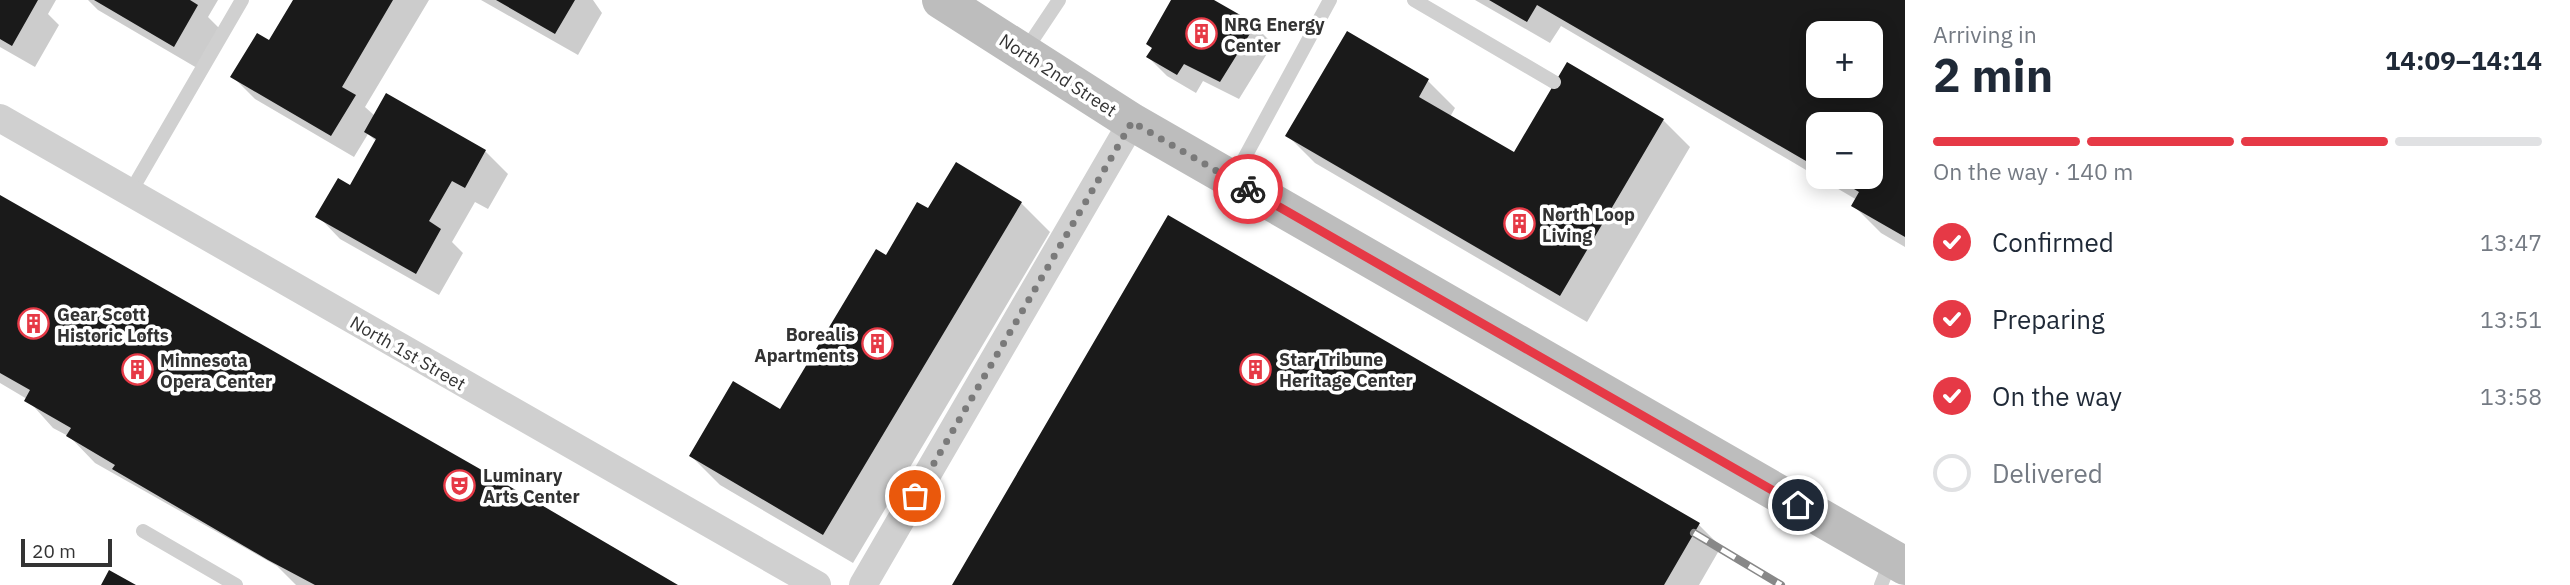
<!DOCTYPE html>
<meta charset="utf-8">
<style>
:root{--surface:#fff;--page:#f2f2f3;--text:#1f2937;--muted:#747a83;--line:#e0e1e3;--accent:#e63946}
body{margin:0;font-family:"IBM Plex Sans",sans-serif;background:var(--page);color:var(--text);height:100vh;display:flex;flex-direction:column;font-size:26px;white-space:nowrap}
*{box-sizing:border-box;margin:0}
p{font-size:23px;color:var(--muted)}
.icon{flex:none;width:38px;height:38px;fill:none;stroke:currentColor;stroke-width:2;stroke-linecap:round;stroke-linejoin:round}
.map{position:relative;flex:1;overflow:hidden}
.side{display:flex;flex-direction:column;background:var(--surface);width:665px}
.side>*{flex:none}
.tools{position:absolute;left:1806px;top:21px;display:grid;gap:14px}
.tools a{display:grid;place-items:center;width:77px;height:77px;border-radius:14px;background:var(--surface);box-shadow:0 4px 18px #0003;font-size:35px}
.scale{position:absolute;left:21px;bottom:18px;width:91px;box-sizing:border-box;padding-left:7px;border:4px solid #333;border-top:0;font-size:19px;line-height:24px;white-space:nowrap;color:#333;-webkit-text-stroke:5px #fff;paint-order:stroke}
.pin{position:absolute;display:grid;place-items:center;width:60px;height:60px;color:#fff;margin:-30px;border:4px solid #fff;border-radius:50%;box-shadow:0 2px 7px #0007}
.courier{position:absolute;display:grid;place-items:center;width:70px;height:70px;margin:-35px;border:5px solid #e63946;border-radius:50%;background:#fff;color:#222;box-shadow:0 2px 9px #0007}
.head em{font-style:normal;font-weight:700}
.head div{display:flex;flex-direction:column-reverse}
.head{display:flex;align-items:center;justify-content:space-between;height:119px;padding:0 28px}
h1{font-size:46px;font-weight:700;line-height:52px}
.bar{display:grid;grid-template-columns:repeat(4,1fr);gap:10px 7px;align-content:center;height:84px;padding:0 28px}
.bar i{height:9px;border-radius:5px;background:var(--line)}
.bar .current{background:var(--accent)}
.bar p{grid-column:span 4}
ol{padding:0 28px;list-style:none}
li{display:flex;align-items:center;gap:21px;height:77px}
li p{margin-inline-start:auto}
li .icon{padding:7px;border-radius:50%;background:var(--accent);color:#fff;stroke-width:4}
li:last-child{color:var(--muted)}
li i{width:38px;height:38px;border:4px solid var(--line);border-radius:50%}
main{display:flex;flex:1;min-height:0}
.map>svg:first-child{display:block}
.shadow{fill:#0003;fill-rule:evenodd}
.building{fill:#1a1a1a;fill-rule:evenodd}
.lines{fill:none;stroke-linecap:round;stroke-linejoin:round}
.lane{stroke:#d0d0d0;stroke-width:14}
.street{stroke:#d0d0d0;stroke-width:28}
.secondary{stroke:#bdbdbd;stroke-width:38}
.rail-casing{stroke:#888;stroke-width:8}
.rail{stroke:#fff;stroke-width:5;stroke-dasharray:16;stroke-linecap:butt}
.done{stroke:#7a7a7a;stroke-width:7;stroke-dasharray:0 12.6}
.route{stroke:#e63946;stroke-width:9}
.labels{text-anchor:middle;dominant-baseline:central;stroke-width:7;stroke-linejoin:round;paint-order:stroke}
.poi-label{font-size:18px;font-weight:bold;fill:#333;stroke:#fff;text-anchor:start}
.street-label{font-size:18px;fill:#333;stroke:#fff}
</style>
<main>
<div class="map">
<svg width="1905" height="585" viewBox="0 0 1905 585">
<rect width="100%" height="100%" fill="#fff"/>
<path class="shadow" d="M0,0H56L48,14L59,25L35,67L0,47Z
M88,0H218L208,17L220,29L197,68L98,10Z
M295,0H429L365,107L375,116L387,95L485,151L508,174L488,209L475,202L452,242L463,253L439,295L340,239L318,216L351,187L377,142L368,134L354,157L255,99L232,76L270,43Z
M481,0H593L602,13L578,55Z
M1173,0H1210L1255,26L1273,44L1239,99L1203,81L1196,93L1167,76L1148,57Z
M1475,0H1905V247L1881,233L1854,206L1857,200L1561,26L1550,43ZM1818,33H1871V86H1818ZM1818,124H1871V177H1818Z
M1347,34L1428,81L1455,108L1450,117L1514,154L1663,120L1690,147L1587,322L1315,163L1288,136Z
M0,197L671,585H296L277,566L95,463L70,437L53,428L27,399L0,383Z
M1021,203L1050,232L853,563L720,485L691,456L781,411L886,257L929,211Z
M1699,525L1721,547L1699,585H954Z"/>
<path class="building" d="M0,0H38L12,46L0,39Z
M94,0H190L198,5L174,47Z
M293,0H393L342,87L356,95L331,136L230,77L257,33L269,40Z
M496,0H575L555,34Z
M1171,0H1214L1256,24L1220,82L1184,64L1177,75L1146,57L1152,48L1146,44Z
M1489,0H1905V237L1851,206L1859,192L1834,177H1871V124H1818V168L1537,5L1527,22ZM1818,33H1871V86H1818Z
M1347,31L1429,79L1419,97L1514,152L1567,62L1664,119L1560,296L1285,136Z
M386,93L486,150L465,188L452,181L429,221L441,229L416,274L315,217L338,178L350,185L376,139L364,132Z
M956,162L1022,202L823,535L689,456L733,381L780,409L876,249L886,255L917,202L928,208Z
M0,195L480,469L678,585H315L268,560L112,469L115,465L66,436L71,428L24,401L30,390L0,373Z
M1168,215L1700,523L1664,585H952Z
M109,570L136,585H101Z"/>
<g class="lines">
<path class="lane" d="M1414,0L1554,82
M1025,51L1059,0
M1233,179L1330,0
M130,193L242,0
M143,531L236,585
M1881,585L1891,560"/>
<path class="street" d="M0,118L817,585
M863,585L1132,122"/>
<path class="secondary" d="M941,0L1132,122L1905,566"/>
<defs>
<path id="rail" d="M1694,533L1781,585"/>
</defs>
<use href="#rail" class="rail-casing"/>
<use href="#rail" class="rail"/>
</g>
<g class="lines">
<path class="done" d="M915,496L1132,122L1248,189"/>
<path class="route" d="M1248,189L1798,505"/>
</g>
<defs>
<symbol id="building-ring" viewBox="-11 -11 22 22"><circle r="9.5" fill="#fff" stroke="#e63946" stroke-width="1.5"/><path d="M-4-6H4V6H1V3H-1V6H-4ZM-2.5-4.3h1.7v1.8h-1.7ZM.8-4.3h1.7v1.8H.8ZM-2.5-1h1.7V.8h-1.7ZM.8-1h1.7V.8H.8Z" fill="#e63946"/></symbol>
<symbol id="theatre-ring" viewBox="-11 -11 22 22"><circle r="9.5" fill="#fff" stroke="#e63946" stroke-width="1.5"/><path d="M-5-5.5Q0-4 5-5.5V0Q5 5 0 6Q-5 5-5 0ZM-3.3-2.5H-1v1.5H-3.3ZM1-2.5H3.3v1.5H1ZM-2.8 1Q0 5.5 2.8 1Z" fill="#e63946"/></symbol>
</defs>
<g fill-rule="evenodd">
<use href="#building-ring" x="1184" y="16" width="35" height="35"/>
<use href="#building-ring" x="1502" y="206" width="35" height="35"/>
<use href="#building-ring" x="16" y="306" width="35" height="35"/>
<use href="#building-ring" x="860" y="326" width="35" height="35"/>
<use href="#building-ring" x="1238" y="352" width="35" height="35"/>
<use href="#building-ring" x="120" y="352" width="35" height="35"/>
<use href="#theatre-ring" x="442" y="468" width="35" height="35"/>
</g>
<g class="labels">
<g class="poi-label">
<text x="1224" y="24">NRG Energy<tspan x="1224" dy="21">Center</tspan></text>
<text x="1542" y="214">North Loop<tspan x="1542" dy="21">Living</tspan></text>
<text x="57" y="314">Gear Scott<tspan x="57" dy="21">Historic Lofts</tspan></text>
<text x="855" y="334" text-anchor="end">Borealis<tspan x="855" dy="21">Apartments</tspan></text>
<text x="1279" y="359">Star Tribune<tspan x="1279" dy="21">Heritage Center</tspan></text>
<text x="160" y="360">Minnesota<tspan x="160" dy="21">Opera Center</tspan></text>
<text x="483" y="475">Luminary<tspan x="483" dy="21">Arts Center</tspan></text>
</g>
<g class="street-label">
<text transform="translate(1058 75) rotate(33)">North 2nd Street</text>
<text transform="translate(408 353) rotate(30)">North 1st Street</text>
</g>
</g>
</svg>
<div class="tools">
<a>+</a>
<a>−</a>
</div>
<div class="scale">20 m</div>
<div class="pin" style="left:915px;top:496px;background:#ea580c"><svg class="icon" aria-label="bag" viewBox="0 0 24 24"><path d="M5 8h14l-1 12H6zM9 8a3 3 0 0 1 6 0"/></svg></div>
<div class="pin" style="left:1798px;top:505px;background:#1f2937"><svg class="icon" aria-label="home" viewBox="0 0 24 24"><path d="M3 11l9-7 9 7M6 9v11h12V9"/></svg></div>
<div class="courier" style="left:1248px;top:189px"><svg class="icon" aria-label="bike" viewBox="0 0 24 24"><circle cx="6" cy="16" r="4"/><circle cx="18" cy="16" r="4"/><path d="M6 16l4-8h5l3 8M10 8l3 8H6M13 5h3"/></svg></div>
</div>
<section class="side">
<div class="head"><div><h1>2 min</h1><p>Arriving in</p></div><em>14:09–14:14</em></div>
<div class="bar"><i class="current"></i><i class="current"></i><i class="current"></i><i></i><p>On the way · 140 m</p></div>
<ol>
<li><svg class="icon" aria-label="check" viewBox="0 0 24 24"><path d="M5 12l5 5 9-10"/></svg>Confirmed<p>13:47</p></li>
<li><svg class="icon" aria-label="check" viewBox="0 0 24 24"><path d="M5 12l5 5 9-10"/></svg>Preparing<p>13:51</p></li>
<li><svg class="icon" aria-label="check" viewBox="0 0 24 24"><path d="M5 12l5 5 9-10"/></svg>On the way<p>13:58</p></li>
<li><i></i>Delivered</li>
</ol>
</section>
</main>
